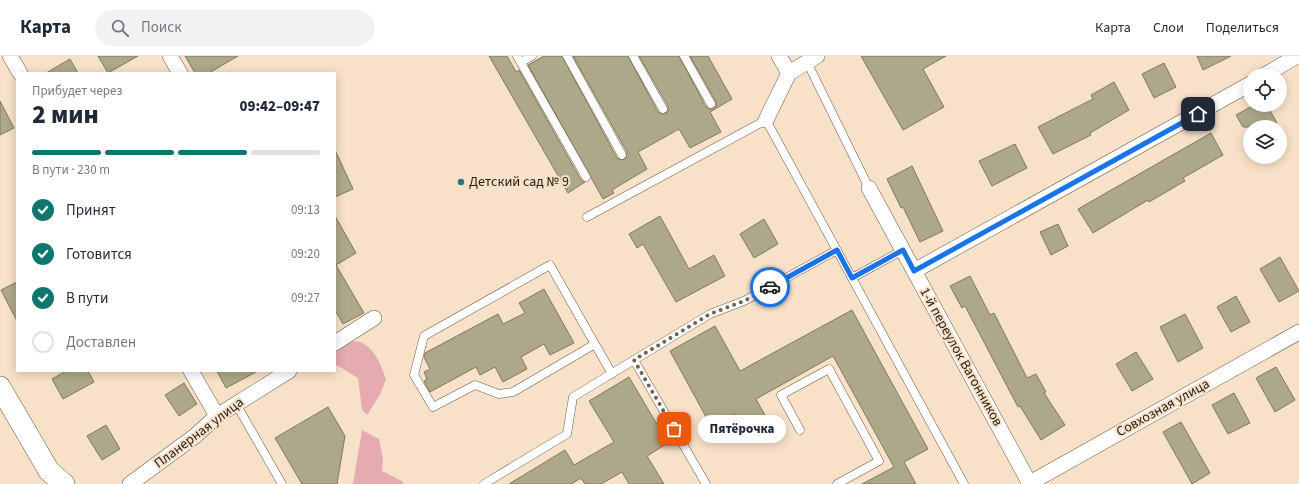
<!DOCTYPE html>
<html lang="ru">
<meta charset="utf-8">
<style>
:root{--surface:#fff;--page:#f2f2f3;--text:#1f2937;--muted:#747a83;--line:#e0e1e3;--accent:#0f766e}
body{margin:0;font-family:"Source Sans 3",sans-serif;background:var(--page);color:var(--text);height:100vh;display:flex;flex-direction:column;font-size:15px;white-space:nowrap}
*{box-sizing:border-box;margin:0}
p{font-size:13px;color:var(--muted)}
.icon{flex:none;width:22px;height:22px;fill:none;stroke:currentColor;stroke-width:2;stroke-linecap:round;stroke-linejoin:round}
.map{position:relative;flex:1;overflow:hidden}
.sheet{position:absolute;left:16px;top:16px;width:320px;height:300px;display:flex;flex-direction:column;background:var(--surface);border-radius:0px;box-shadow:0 2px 10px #0003}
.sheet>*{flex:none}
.tools{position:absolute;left:1243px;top:12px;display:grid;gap:8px}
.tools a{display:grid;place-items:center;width:44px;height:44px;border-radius:50%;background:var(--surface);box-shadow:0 2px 10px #0003;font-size:20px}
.pin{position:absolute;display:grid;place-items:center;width:34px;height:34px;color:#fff;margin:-17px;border-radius:8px;box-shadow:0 2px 6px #0006}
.courier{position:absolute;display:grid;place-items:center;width:40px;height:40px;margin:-20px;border:3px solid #1a73e8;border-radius:50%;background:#fff;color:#222;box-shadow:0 1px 5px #0007}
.bubble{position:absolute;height:28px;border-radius:14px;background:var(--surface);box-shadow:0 2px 10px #0003;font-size:13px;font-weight:800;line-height:28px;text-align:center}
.summary em{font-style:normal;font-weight:800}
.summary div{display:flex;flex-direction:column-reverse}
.summary{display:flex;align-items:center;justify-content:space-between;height:68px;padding:0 16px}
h1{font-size:26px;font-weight:800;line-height:30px}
.bar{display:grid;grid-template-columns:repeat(4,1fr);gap:6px 4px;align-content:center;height:48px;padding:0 16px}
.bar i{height:5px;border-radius:3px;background:var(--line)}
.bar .active{background:var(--accent)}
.bar p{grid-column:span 4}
ol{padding:0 16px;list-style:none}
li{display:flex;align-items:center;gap:12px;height:44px}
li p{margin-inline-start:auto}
li .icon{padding:4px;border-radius:50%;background:var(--accent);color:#fff;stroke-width:4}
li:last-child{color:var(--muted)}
li i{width:22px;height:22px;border:2px solid var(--line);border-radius:50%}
header{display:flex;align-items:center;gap:24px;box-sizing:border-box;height:56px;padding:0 20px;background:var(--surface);border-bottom:1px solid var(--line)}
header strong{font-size:19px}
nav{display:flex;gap:22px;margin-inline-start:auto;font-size:14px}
.search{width:280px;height:36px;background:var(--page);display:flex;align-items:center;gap:10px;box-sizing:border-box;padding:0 14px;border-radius:22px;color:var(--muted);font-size:15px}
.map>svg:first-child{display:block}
.green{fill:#e6abb0}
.building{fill:#aea88a;stroke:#7f795d}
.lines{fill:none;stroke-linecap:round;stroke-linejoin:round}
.lane-casing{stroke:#6d5a44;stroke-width:9}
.street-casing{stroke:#6d5a44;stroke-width:16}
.secondary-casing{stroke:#6d5a44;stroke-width:22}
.lane{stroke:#fff;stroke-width:8}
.street{stroke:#fff;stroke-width:15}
.secondary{stroke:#fff;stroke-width:21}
.done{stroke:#6f6253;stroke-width:4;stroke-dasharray:0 7.2}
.route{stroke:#1a73e8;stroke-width:5}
.poi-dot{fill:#2c737e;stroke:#f8e1c9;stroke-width:1.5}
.labels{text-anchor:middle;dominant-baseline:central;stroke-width:4;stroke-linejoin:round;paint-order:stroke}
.poi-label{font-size:14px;fill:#251d14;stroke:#f8e1c9;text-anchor:start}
.street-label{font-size:14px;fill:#251d14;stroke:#f8e1c9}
</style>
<header>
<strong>Карта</strong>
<div class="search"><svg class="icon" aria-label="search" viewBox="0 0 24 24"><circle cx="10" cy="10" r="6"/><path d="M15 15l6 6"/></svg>Поиск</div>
<nav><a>Карта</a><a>Слои</a><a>Поделиться</a></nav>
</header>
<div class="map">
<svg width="1299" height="428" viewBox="0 0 1299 428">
<rect width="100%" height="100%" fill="#f8e1c9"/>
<path class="green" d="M347,285C351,285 357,285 360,286C375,292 381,309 386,323L380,339L367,359L362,354L358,322L335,308C335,296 336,292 347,285Z
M362,374L379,383L383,403L382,415L402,425L404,428H353Z"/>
<path class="building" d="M98,0H138L108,17Z
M185,0H238L209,17H195Z
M489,0H507L516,16L519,14L581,124L585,126L568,137Z
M544,0H562L617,102L622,104L626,102L627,96L573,0H628L658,56L663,58L668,56V50L639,0H679L706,51L711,53L716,50V46L690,0H708L732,43L710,56L721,76L690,92L679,73L638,96L647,113L612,134L614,137L603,143L528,9Z
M861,0H946L923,13L944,51L903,74Z
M1197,0H1231L1203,14Z
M70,3L78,17H46Z
M1164,7L1176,31L1154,42L1142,18Z
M1114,26L1129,54L1090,77L1091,79L1053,98L1038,71L1093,43L1091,39Z
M0,45L14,72L0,79Z
M1254,49H1267L1277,67L1270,71H1243L1236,59Z
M1211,77L1223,99L1183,122L1185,125L1149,146L1148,144L1093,177L1078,153Z
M1015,88L1027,112L992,130L979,105Z
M335,94L353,133L335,141Z
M912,110L943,175L920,186L903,151L901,152L887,123Z
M335,160L356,197L336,209L364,257L343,268L335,254Z
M660,160L689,213L714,199L725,220L676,246L643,188L637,192L629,178Z
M764,163L778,188L754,202L740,178Z
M1058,168L1068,190L1051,199L1040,176Z
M1280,201L1299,235L1279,246L1260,213Z
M970,220L990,259L994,257L1027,322L1036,318L1046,336L1044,337L1065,369L1041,384L1020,350L1018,351L965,250L962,252L950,230Z
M17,226V265L1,234Z
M544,233L574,287L550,299L544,288L521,301L527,313L503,326L495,311L480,319L476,311L430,336L424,325L427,323L424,316L430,313L424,301L425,297L498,258L503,268L525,257L519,247Z
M1236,240L1250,266L1231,276L1217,251Z
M852,254L928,393L904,406L916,428H862L894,411L833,300L756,343L772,372L748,385L734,358L711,370L670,295L715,270L740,315Z
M1185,258L1203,292L1178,306L1160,271Z
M1136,296L1153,323L1132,335L1116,308Z
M1276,311L1295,344L1275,356L1256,322Z
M66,315H88L94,326L63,343L52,323Z
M217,315H258L226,332Z
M629,321L668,387L647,400L664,428H629L622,416L601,428H585L581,422L571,428H509L565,394L574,409L614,386L589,345Z
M184,327L197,348L179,360L165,339Z
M1234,337L1250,367L1228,378L1212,349Z
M328,351L345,380L337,428H302L275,382Z
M1181,366L1210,417L1192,428L1163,376Z
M106,369L120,393L102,404L87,380Z"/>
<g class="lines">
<defs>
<path id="lane" d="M517,0L586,121
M567,0L622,99
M633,0L663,53
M684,0L711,48
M521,6L532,0
M807,6L869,132
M587,161L766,64L964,428
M852,222L903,194
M595,288L513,336L499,338L475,329L433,351L414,319L424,280L550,209L612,318
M634,304L706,428
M236,348L282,428
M800,374L781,339L829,313L879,405L837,428
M484,428L567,378L573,341L710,258L744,245L837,194"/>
<path id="street" d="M10,0L20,17
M170,0L180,17
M779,0L789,17
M1265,19L1297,0
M766,64L789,17L817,0
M869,132L1030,428
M914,215L1250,28
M335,287L374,262
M191,315L217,360
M130,428L195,380L217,360L289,315
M1028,428L1299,276"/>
<path id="secondary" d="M0,331L49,415L64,428"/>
</defs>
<use href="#lane" class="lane-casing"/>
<use href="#street" class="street-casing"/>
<use href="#secondary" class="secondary-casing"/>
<use href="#lane" class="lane"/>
<use href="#street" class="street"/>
<use href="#secondary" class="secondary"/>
</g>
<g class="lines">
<path class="done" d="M674,373L634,304L710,258L744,245L770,231"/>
<path class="route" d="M770,231L837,194L852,222L903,194L914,215L1198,58"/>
</g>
<circle class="poi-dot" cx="461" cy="126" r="4"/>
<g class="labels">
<g class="poi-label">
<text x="469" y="126">Детский сад № 9</text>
</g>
<g class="street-label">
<text transform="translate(961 301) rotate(61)">1-й переулок Вагонников</text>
<text transform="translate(1163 352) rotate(-29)">Совхозная улица</text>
<text transform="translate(199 377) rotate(-37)">Планерная улица</text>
</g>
</g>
</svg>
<div class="tools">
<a><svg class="icon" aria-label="locate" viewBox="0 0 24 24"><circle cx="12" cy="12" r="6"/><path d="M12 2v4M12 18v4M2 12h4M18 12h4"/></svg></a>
<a><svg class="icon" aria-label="layers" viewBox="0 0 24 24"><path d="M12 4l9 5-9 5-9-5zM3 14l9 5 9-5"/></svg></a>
</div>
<div class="pin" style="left:674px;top:373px;background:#ea580c"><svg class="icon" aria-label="bag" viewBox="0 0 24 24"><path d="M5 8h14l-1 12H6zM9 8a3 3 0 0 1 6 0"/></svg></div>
<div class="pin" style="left:1198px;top:58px;background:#1f2937"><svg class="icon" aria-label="home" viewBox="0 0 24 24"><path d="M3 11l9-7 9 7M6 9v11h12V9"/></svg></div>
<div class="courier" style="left:770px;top:231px"><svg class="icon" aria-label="car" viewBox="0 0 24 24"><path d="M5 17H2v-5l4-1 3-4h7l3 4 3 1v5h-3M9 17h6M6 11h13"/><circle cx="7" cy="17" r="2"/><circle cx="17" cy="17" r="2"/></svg></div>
<div class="bubble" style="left:698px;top:359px;width:88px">Пятёрочка</div>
<section class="sheet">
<div class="summary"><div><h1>2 мин</h1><p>Прибудет через</p></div><em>09:42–09:47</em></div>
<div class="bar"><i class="active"></i><i class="active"></i><i class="active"></i><i></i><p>В пути · 230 m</p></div>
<ol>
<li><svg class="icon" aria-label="check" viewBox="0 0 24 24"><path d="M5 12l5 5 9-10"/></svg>Принят<p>09:13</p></li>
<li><svg class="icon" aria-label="check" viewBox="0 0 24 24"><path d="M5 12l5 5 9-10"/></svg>Готовится<p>09:20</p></li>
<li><svg class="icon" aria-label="check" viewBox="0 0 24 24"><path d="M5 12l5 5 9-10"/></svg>В пути<p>09:27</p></li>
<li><i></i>Доставлен</li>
</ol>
</section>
</div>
